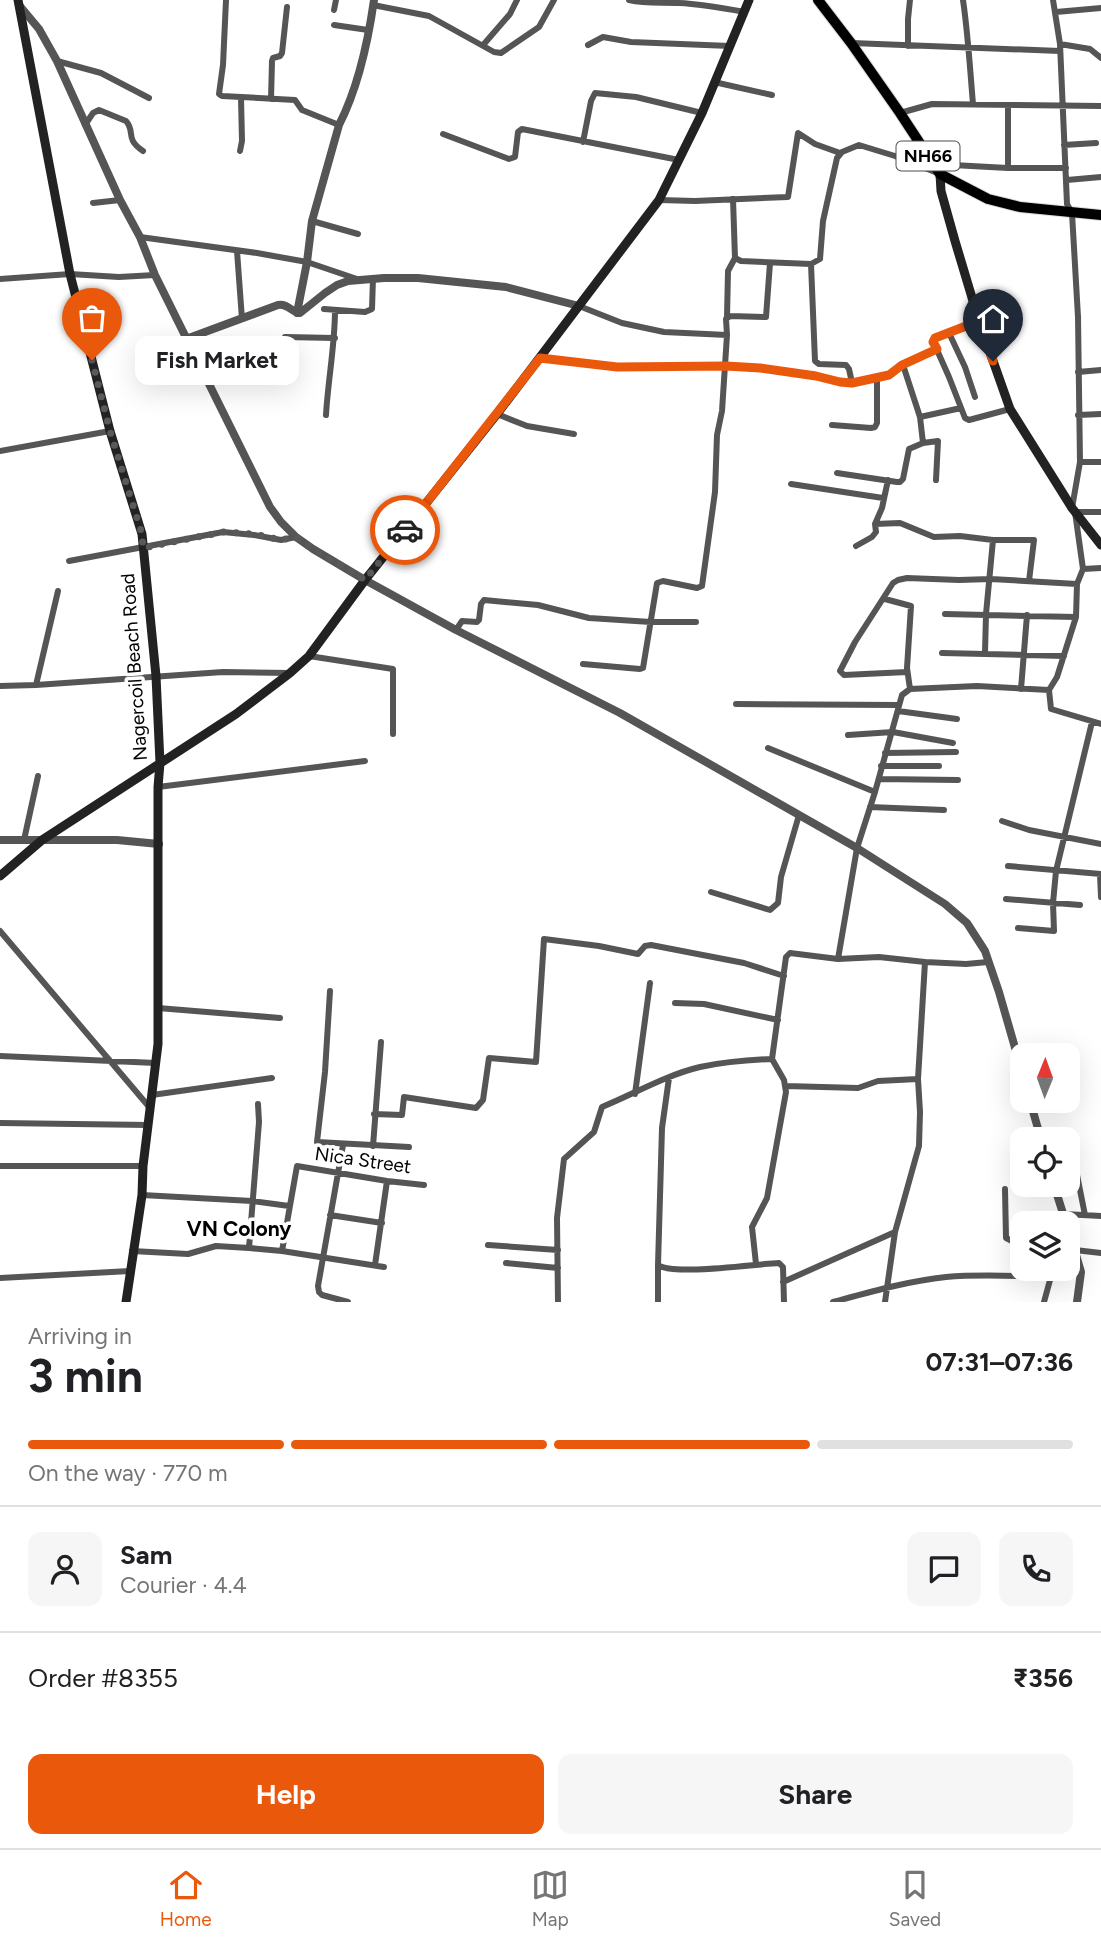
<!DOCTYPE html>
<meta charset="utf-8">
<style>
:root{--surface:#fff;--page:#f6f6f6;--text:#202124;--muted:#757577;--line:#e0e0e0;--accent:#ea580c}
body{margin:0;font-family:Figtree,sans-serif;background:var(--page);color:var(--text);height:100vh;display:flex;flex-direction:column;font-size:26px;white-space:nowrap}
*{box-sizing:border-box;margin:0}
p{font-size:23px;color:var(--muted)}
.icon{flex:none;width:38px;height:38px;fill:none;stroke:currentColor;stroke-width:2;stroke-linecap:round;stroke-linejoin:round}
.map{position:relative;height:1302px;overflow:hidden}
.details{display:flex;flex-direction:column;background:var(--surface);flex:1}
.details>*{flex:none}
.needle{width:46px;rotate:1deg}
.buttons{position:absolute;left:1010px;top:1043px;display:grid;gap:14px}
.buttons a{display:grid;place-items:center;width:70px;height:70px;border-radius:14px;background:var(--surface);box-shadow:0 7px 28px #0002;font-size:35px}
.pin{position:absolute;display:grid;place-items:center;width:60px;height:60px;color:#fff;margin:-72px -30px;border-radius:50% 50% 50% 0;rotate:-45deg;box-shadow:0 0 7px #0007}
.pin .icon{rotate:45deg}
.courier{position:absolute;display:grid;place-items:center;width:70px;height:70px;margin:-35px;border:5px solid #ea580c;border-radius:50%;background:#fff;color:#222;box-shadow:0 2px 9px #0007}
.bubble{position:absolute;height:49px;border-radius:14px;background:var(--surface);box-shadow:0 7px 28px #0002;font-size:23px;font-weight:700;line-height:49px;text-align:center}
.summary em{font-style:normal;font-weight:700}
.summary div{display:flex;flex-direction:column-reverse}
.summary{display:flex;align-items:center;justify-content:space-between;height:119px;padding:0 28px}
h1{font-size:46px;font-weight:700;line-height:52px}
.bar{display:grid;grid-template-columns:repeat(4,1fr);gap:10px 7px;align-content:center;height:84px;padding:0 28px}
.bar i{height:9px;border-radius:5px;background:var(--line)}
.bar .selected{background:var(--accent)}
.bar p{grid-column:span 4}
.line{display:flex;align-items:center;gap:18px;padding:0 28px;border-top:2px solid var(--line)}
.line div{flex:1}
.round{display:grid;place-items:center;flex:none;width:74px;height:74px;border-radius:14px;background:var(--page)}
.action{display:flex;gap:14px;margin-top:auto;padding:14px 28px}
.action a{flex:1;height:80px;border-radius:14px;background:var(--accent);color:#fff;font-size:28px;font-weight:700;line-height:80px;text-align:center}
.action a+a{background:var(--page);color:var(--text)}
.tab-bar{display:flex;justify-content:space-around;align-items:center;height:98px;border-top:2px solid var(--line);background:var(--surface);font-size:19px;color:var(--muted)}
.tab-bar a{display:grid;justify-items:center;gap:4px}
.tab-bar .selected{color:var(--accent)}
.map>svg:first-child{display:block}
.lines{fill:none;stroke-linecap:round;stroke-linejoin:round}
.trunk-casing{stroke:#dbdbdb;stroke-width:12}
.minor{stroke:#555;stroke-width:6}
.tertiary{stroke:#555;stroke-width:8}
.secondary{stroke:#222;stroke-width:9}
.trunk{stroke:#000;stroke-width:10}
.done{stroke:#595959;stroke-width:7;stroke-dasharray:0 12.6}
.route{stroke:#ea580c;stroke-width:9}
.labels{text-anchor:middle;dominant-baseline:central;stroke-width:7;stroke-linejoin:round;paint-order:stroke}
.shield{fill:#fff;stroke:#4c4c4c;stroke-width:2}
.shield-label{font-size:18px;font-weight:bold;fill:#000}
.street-label{font-size:19px;fill:#000;stroke:#fff}
.neighbourhood-label{font-size:21px;font-weight:bold;fill:#000;stroke:#fff}
</style>
<div class="map">
<svg width="1101" height="1302" viewBox="0 0 1101 1302">
<rect width="100%" height="100%" fill="#fff"/>
<g class="lines">
<defs>
<path id="trunk" d="M818,0L851,43L900,113L940,174L988,199L1020,207L1101,215"/>
</defs>
<use href="#trunk" class="trunk-casing"/>
<path class="minor" d="M226,0L223,65L219,94L222,96L295,100L302,110L339,125
M629,0C646,4 662,2 679,3C701,4 723,8 745,12
M963,0C968,34 970,69 973,104
M1053,0L1060,44L1067,204L1072,213L1078,317L1080,462L1072,508
M373,5L429,16L494,52L501,53L539,27L554,0
M334,10L336,0
M1056,12L1101,8
M334,25L368,30
M852,43L1060,51
M484,44L510,14L517,0
M1060,44L1090,49L1101,58
M588,45L603,37L631,42L730,46
M908,46V19L910,0
M57,61L101,73L149,98
M714,82L772,95
M271,99L272,61L273,58L280,56L282,53L287,7
M900,113L932,104L1101,106
M85,125L93,113L99,110L126,121C136,132 124,138 143,151
M443,134L509,159L515,157L518,132L522,129L679,160
M583,142L591,101L595,93L636,97L702,113
M1064,145L1096,143
M240,151L242,141L241,98
M934,164L1008,168H1066
M1008,168V105
M1067,180L1101,177
M733,199L735,258L741,261L811,264L820,259L823,221L837,158L842,152L859,145L895,156L940,174
M659,200L695,201L788,197L798,133L815,144L840,153
M93,203L120,200
M312,221L358,234
M140,237L257,253L307,262L357,279
M237,251L242,319
M811,264L815,361L819,364L846,365L849,369L852,383
M0,279L70,274L119,277L155,275
M579,306L622,323L664,332L727,335
M324,309L365,312L372,309L373,278
M727,317L728,271L735,258
M949,333L965,367L975,397
M285,337L335,338
M937,350L949,377L965,418L969,420L1010,409
M540,358L617,367L726,366L760,368L816,376L840,382L852,383L889,375L903,365L937,350L933,342L935,338L979,321
M1078,372L1101,370
M497,414L527,426L574,434
M326,415C328,380 335,345 335,310
M1078,415L1101,414
M920,417L961,408
M832,425L871,428L875,427L877,423V378
M923,443L938,441L936,480
M0,451L110,431
M1080,462H1101
M837,473L897,482H900L903,479L909,449L923,443L920,417L903,365
M791,484L883,498
M875,524L900,523L934,537L960,536L993,540H1034L1029,581
M856,546L872,537L876,532L875,524L882,508L888,480
M69,561L223,532L254,535L281,540L296,537
M1083,569L1075,512H1101
M885,599L911,606L907,668L910,689
M945,614L1076,617
M456,630L462,621L477,622L479,620L481,604L484,600L538,605L589,618L651,622H696
M942,653L1064,656
M985,653L986,614L993,540
M309,656L393,669V734
M583,664L640,669L643,668L657,583L663,581L697,588L702,586L715,492L717,435L722,411L727,335L726,319L730,316L766,317L770,263
M907,672L844,675L840,671L855,642L893,583L898,580L907,578L959,580L991,579L1077,584
M36,685L58,591
M0,686L36,685L223,672L290,673
M1021,689L1027,615
M1049,690L1051,709L1101,724
M736,704L899,705
M898,711L957,719
M848,735L893,732L953,743
M768,748L875,792
M885,753L956,752
M881,766H939
M879,779L958,780
M158,787L365,761
M870,807L944,810
M1002,821L1029,830L1101,844
M24,840L38,776
M1008,866L1101,874
M1100,874L1101,897
M711,892L770,910L778,903L781,877L799,815
M1006,899L1080,905
M1018,928L1054,931L1053,903L1056,871L1092,722
M0,931L150,1108
M838,959L857,848L875,792L902,695L910,689L977,686L1049,690L1057,677L1076,617L1077,584L1083,569L1101,568
M925,962L966,964L988,962
M330,991L325,1072L317,1142L409,1147
M675,1003L704,1004L778,1020
M158,1008L280,1018
M0,1056L156,1063
M669,1078L662,1128L658,1265C673,1276 755,1264 779,1263L783,1267L784,1302
M786,1086L858,1088L878,1081L918,1079
M635,1094L650,983
M152,1095L272,1078
M374,1114L402,1115L404,1097L476,1108L483,1100L489,1058L536,1062L544,939L599,946L638,954L645,946L651,945L744,963L784,976
M0,1123L149,1125
M343,1145L318,1286L319,1292L322,1295L348,1302
M373,1146L381,1042
M0,1166H143
M1077,1175L1085,1215
M1005,1189L1006,1238L1012,1241L1022,1239
M142,1195L252,1201L289,1206
M1064,1214L1101,1216
M330,1215L382,1223
M488,1245L558,1250
M249,1248L259,1122L258,1104
M1075,1250L1101,1253
M132,1251L188,1254L216,1246L249,1248L282,1251L384,1267
M282,1251L297,1166L387,1181L424,1185
M506,1263L558,1268
M756,1264L752,1227L767,1198L786,1092L784,1080L772,1059
M375,1265L387,1181
M0,1278L130,1271
M783,1282L895,1232
M558,1302L557,1218L564,1159L594,1132L602,1107C634,1094 666,1075 700,1067C724,1062 747,1060 772,1059L786,957L790,953L838,959L879,957L925,962L918,1079L920,1112L919,1146L895,1232L885,1302
M658,1302V1265
M833,1302C870,1292 908,1281 946,1277C981,1274 1017,1276 1051,1277
M1044,1302L1053,1269"/>
<path class="tertiary" d="M19,5L39,29L57,61L120,200L140,237L155,275L270,507L281,522L296,537L313,549L365,580L456,630L620,713L857,848L945,904L967,923L985,951L999,992L1022,1072
M297,313L307,262L312,221L339,125C358,88 368,42 374,0
M186,339L278,305C288,303 292,313 300,313L325,293L337,285L348,281L384,278H418L506,287L579,306
M0,840H117L159,844
M1030,1101L1041,1139
M1054,1185L1066,1223
M1068,1228L1081,1272L1077,1302"/>
<path class="secondary" d="M18,0L70,274L110,431L142,534L156,676L160,763L158,787V1044L143,1166L142,1195L126,1302
M940,174L941,191L955,241L979,321L1010,409L1072,508L1101,545
M0,876L42,840L236,714L290,673L309,656L365,580L497,414L659,200L702,113L749,0"/>
<use href="#trunk" class="trunk"/>
</g>
<g class="lines">
<path class="done" d="M92,360L110,431L142,534L143,548L223,532L254,534L281,540L296,537L313,549L365,580L405,530"/>
<path class="route" d="M405,530L540,358L617,367L726,366L760,368L816,376L840,382L852,383L889,375L902,365L937,349L933,342L935,338L979,321L993,361"/>
</g>
<g class="labels">
<rect class="shield" x="896.5" y="141.5" width="63" height="29" rx="5"/>
<g class="shield-label">
<text x="928" y="156">NH66</text>
</g>
<g class="street-label">
<text transform="translate(134 667) rotate(-94)">Nagercoil Beach Road</text>
<text transform="translate(363 1160) rotate(8)">Nica Street</text>
</g>
<g class="neighbourhood-label">
<text x="239" y="1228">VN Colony</text>
</g>
</g>
</svg>
<div class="buttons">
<a><svg class="needle" viewBox="-14 -14 28 28"><path d="M0-13l5 13h-10z" fill="#e53935"/><path d="M0 13l5-13h-10z" fill="#757577"/></svg></a>
<a><svg class="icon" aria-label="locate" viewBox="0 0 24 24"><circle cx="12" cy="12" r="6"/><path d="M12 2v4M12 18v4M2 12h4M18 12h4"/></svg></a>
<a><svg class="icon" aria-label="layers" viewBox="0 0 24 24"><path d="M12 4l9 5-9 5-9-5zM3 14l9 5 9-5"/></svg></a>
</div>
<div class="pin" style="left:92px;top:360px;background:#ea580c"><svg class="icon" aria-label="bag" viewBox="0 0 24 24"><path d="M5 8h14l-1 12H6zM9 8a3 3 0 0 1 6 0"/></svg></div>
<div class="pin" style="left:993px;top:361px;background:#1f2937"><svg class="icon" aria-label="home" viewBox="0 0 24 24"><path d="M3 11l9-7 9 7M6 9v11h12V9"/></svg></div>
<div class="courier" style="left:405px;top:530px"><svg class="icon" aria-label="car" viewBox="0 0 24 24"><path d="M5 17H2v-5l4-1 3-4h7l3 4 3 1v5h-3M9 17h6M6 11h13"/><circle cx="7" cy="17" r="2"/><circle cx="17" cy="17" r="2"/></svg></div>
<div class="bubble" style="left:135px;top:336px;width:164px">Fish Market</div>
</div>
<section class="details">
<div class="summary"><div><h1>3 min</h1><p>Arriving in</p></div><em>07:31–07:36</em></div>
<div class="bar"><i class="selected"></i><i class="selected"></i><i class="selected"></i><i></i><p>On the way · 770 m</p></div>
<div class="line" style="height:126px"><a class="round"><svg class="icon" aria-label="person" viewBox="0 0 24 24"><circle cx="12" cy="8" r="4"/><path d="M4 21q1-7 8-7t8 7"/></svg></a><div><b>Sam</b><p>Courier · 4.4</p></div><a class="round"><svg class="icon" aria-label="chat" viewBox="0 0 24 24"><path d="M4 5h16v11H9l-5 4z"/></svg></a><a class="round"><svg class="icon" aria-label="phone" viewBox="0 0 24 24"><path d="M5 4h4l2 5-3 2q2 4 5 5l2-3 5 2v4C11 20 4 13 5 4z"/></svg></a></div>
<div class="line" style="height:91px"><div>Order #8355</div><b>₹356</b></div>
<div class="action"><a>Help</a><a>Share</a></div>
</section>
<nav class="tab-bar">
<a class="selected"><svg class="icon" aria-label="home" viewBox="0 0 24 24"><path d="M3 11l9-7 9 7M6 9v11h12V9"/></svg>Home</a>
<a><svg class="icon" aria-label="map" viewBox="0 0 24 24"><path d="M3 6l6-2 6 2 6-2v14l-6 2-6-2-6 2zM9 4v14M15 6v14"/></svg>Map</a>
<a><svg class="icon" aria-label="saved" viewBox="0 0 24 24"><path d="M7 4h10v16l-5-4-5 4z"/></svg>Saved</a>
</nav>
